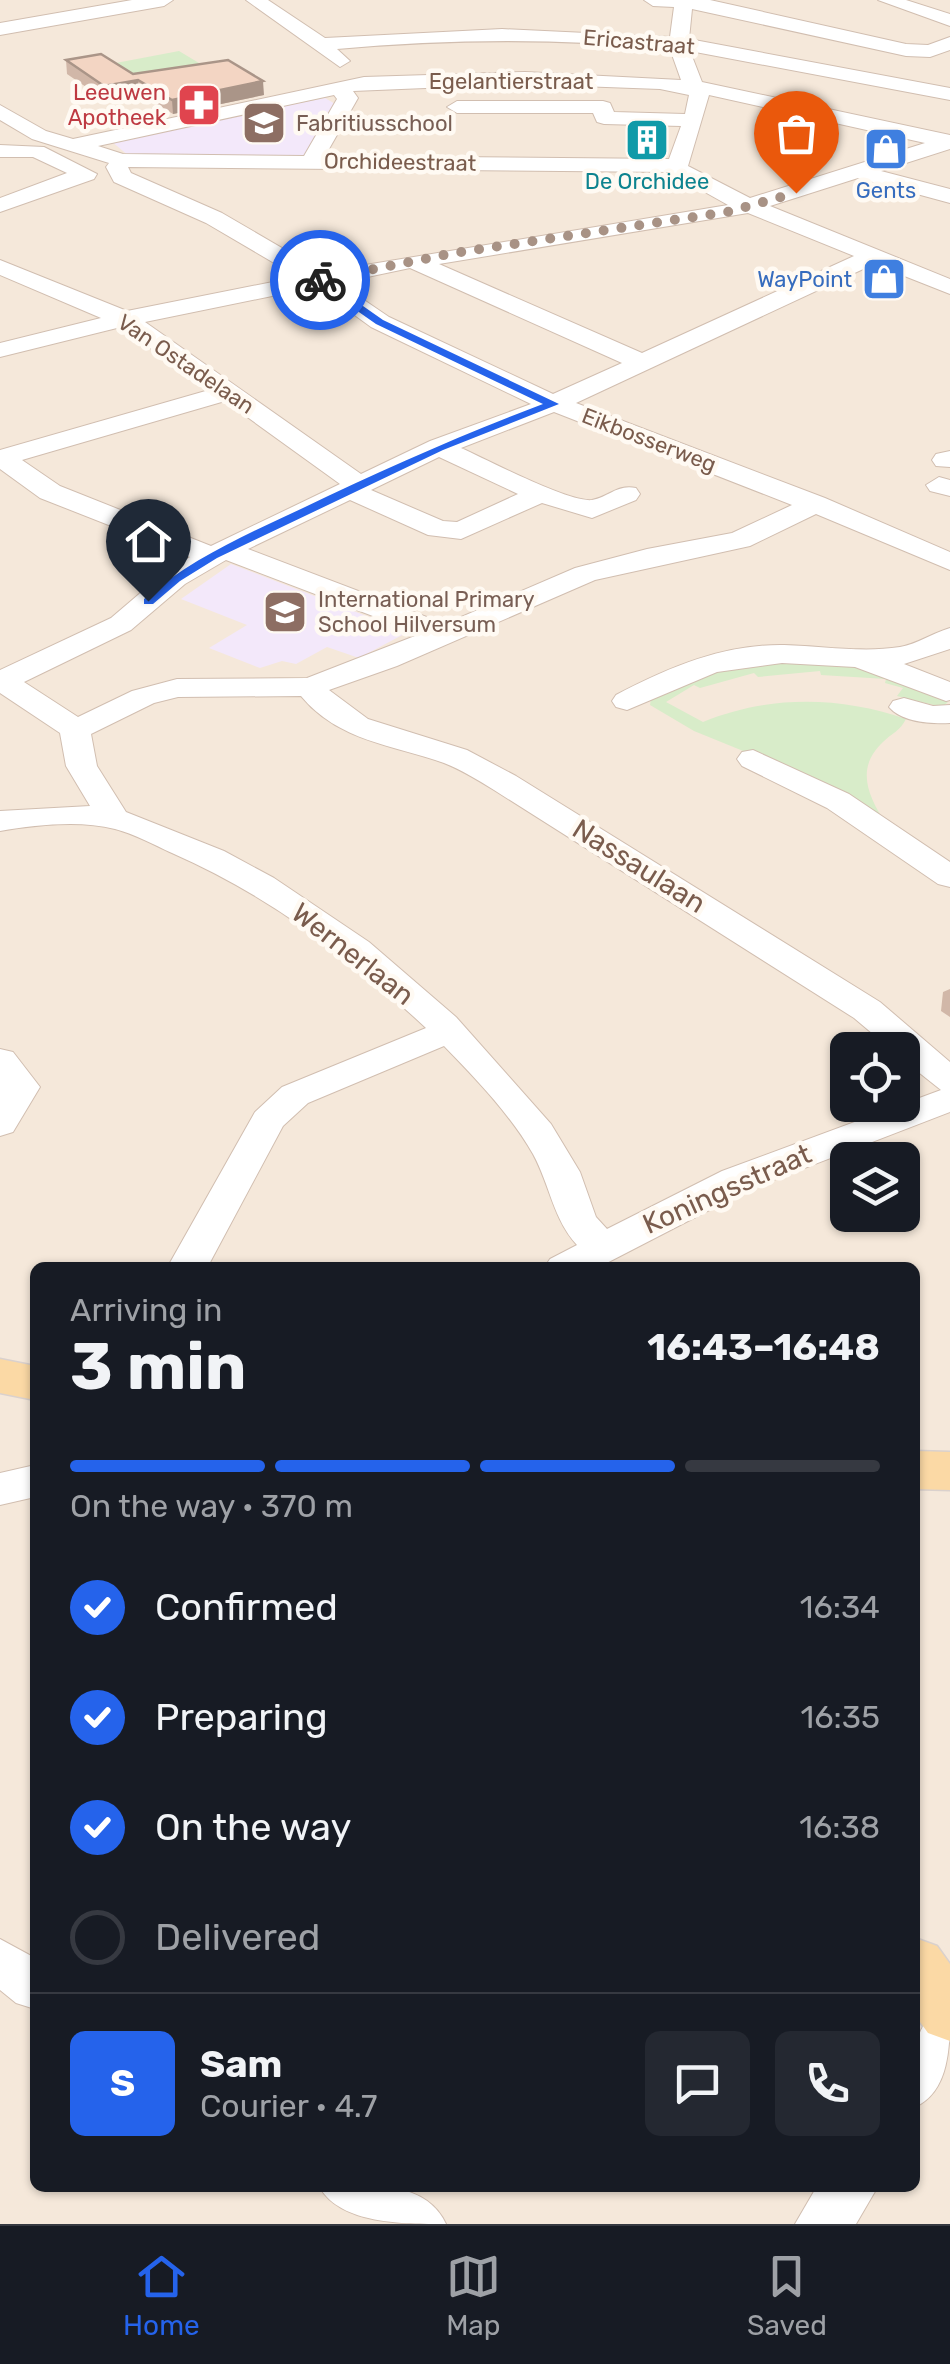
<!DOCTYPE html>
<meta charset="utf-8">
<style>
:root{--surface:#171b24;--page:#242831;--text:#f1f3f6;--muted:#9ea1a6;--line:#363941;--accent:#2563eb}
body{margin:0;font-family:Rubik,sans-serif;background:var(--page);color:var(--text);height:100vh;display:flex;flex-direction:column;font-size:38px;white-space:nowrap}
*{box-sizing:border-box;margin:0}
p{font-size:32px;color:var(--muted)}
.icon{flex:none;width:55px;height:55px;fill:none;stroke:currentColor;stroke-width:2;stroke-linecap:round;stroke-linejoin:round}
.map{position:relative;flex:1;overflow:hidden}
.drawer{position:absolute;left:30px;top:1262px;width:890px;height:930px;display:flex;flex-direction:column;background:var(--surface);border-radius:15px;box-shadow:0 2px 8px #0004}
.drawer>*{flex:none}
.tools{position:absolute;left:830px;top:1032px;display:grid;gap:20px}
.tools a{display:grid;place-items:center;width:90px;height:90px;border-radius:15px;background:var(--surface);box-shadow:0 2px 8px #0004;font-size:50px}
.pin{position:absolute;display:grid;place-items:center;width:85px;height:85px;color:#fff;margin:-102px -42px;border-radius:50% 50% 50% 0;rotate:-45deg;box-shadow:0 0 10px #0007}
.pin .icon{rotate:45deg}
.courier{position:absolute;display:grid;place-items:center;width:100px;height:100px;margin:-50px;border:8px solid #2563eb;border-radius:50%;background:#fff;color:#222;box-shadow:0 2px 12px #0007}
.summary em{font-style:normal;font-weight:700}
.summary div{display:flex;flex-direction:column-reverse}
.summary{display:flex;align-items:center;justify-content:space-between;height:170px;padding:0 40px}
h1{font-size:65px;font-weight:700;line-height:75px}
.bar{display:grid;grid-template-columns:repeat(4,1fr);gap:15px 10px;align-content:center;height:120px;padding:0 40px}
.bar i{height:12px;border-radius:8px;background:var(--line)}
.bar .on{background:var(--accent)}
.bar p{grid-column:span 4}
.line{display:flex;align-items:center;gap:25px;padding:0 40px;border-top:2px solid var(--line)}
.line div{flex:1}
.round{display:grid;place-items:center;flex:none;width:105px;height:105px;border-radius:15px;background:var(--page)}
ol{padding:0 40px;list-style:none}
li{display:flex;align-items:center;gap:30px;height:110px}
li p{margin-inline-start:auto}
li .icon{padding:10px;border-radius:50%;background:var(--accent);color:#fff;stroke-width:4}
li:last-child{color:var(--muted)}
li i{width:55px;height:55px;border:5px solid var(--line);border-radius:50%}
.tab-bar{display:flex;justify-content:space-around;align-items:center;height:140px;border-top:2px solid var(--line);background:var(--surface);font-size:28px;color:var(--muted)}
.tab-bar a{display:grid;justify-items:center;gap:5px}
.tab-bar .on{color:var(--accent)}
.map>svg:first-child{display:block}
.residential{fill:#f5e8da;fill-rule:evenodd}
.education{fill:#f3e8fa}
.green{fill:#d8ecc9}
.lines{fill:none;stroke-linecap:round;stroke-linejoin:round}
.minor-casing{stroke:#d1beb0;stroke-width:2}
.major-casing{stroke:#dad1cd;stroke-width:3}
.minor{fill:#fff;fill-rule:evenodd}
.major{fill:#fbd9a5;fill-rule:evenodd}
.wall{fill:#d1b7a8}
.shaded-wall{fill:#aa9588}
.building{fill:#f3d5c3;stroke:#aa9588;stroke-width:2.5}
.route{fill:#2563eb}
.done{stroke:#a89285;stroke-width:10;stroke-dasharray:0 18}
.labels{text-anchor:middle;dominant-baseline:central;stroke-width:9;stroke-linejoin:round;paint-order:stroke}
.far-street-label{font-size:22px;fill:#7a5c4d;stroke:#fffaf3}
.far-health-label{font-size:22px;fill:#be3a42;stroke:#fffaf3;text-anchor:end}
.far-education-label{font-size:22px;fill:#785e54;stroke:#fffaf3;text-anchor:start}
.far-culture-label{font-size:22px;fill:#0d838f;stroke:#fffaf3}
.far-shop-label{font-size:22px;fill:#366cbe;stroke:#fffaf3}
.street-label{font-size:28px;fill:#7a5c4d;stroke:#fffaf3}
</style>
<div class="map">
<svg width="950" height="2224" viewBox="0 0 950 2224">
<rect width="100%" height="100%" fill="#fdf6ec"/>
<path class="residential" d="M0,0H950V2224H0ZM848,1050H902V1105H848ZM848,1160H902V1215H848ZM35,1268H915V2188H35Z"/>
<path class="education" d="M325,98L337,105L303,158L129,156L111,141Z
M231,564L408,632L359,658L327,647L296,664L282,661L260,668L209,648L247,625L181,599Z"/>
<path class="green" d="M179,51L219,75L172,84L100,66Z
M839,661L921,684L948,702L942,707L897,696L903,688L885,683L886,679L821,675L820,671L758,677L754,673L700,688L694,685L666,702L703,722C768,695 840,696 906,719C900,731 892,733 883,742C855,768 868,796 886,824L758,757L694,731L650,705L651,699L730,663Z"/>
<g class="lines">
<defs>
<path id="minor" d="M132,0H173L164,6L0,35V23Z
M246,0H268L325,38L502,29L670,37L674,7L653,6L644,0H710L906,44L928,45L950,37V50L930,57L906,56L692,9L689,39L950,88V100L690,51L702,82L950,135V149L881,171L950,189V203L858,178L770,206L950,279V294L874,264L576,403L825,498L950,552V570L816,514L750,546L595,580L397,666L329,690L368,719L467,750L516,776L880,1002L950,1062V1112L750,1189L597,1268H544L550,1259L577,1245C553,1219 550,1185 533,1154C510,1114 476,1079 444,1046L308,1103L283,1126L207,1268H167L255,1112L282,1087L426,1028C350,957 268,895 172,853C154,845 135,834 115,829C79,820 37,825 0,831V811L90,806L66,766L60,733L0,693V670L111,618L165,572L190,557L40,498L0,469V450L209,390L121,327L0,357V343L101,318L0,275V260L127,311L298,277L206,223L114,182L106,167L109,163L32,139L0,120V105L46,131L73,139L364,77L525,72L681,80L670,49C559,38 448,39 337,49L350,61L340,67ZM525,84L660,89L689,95L685,114L614,112L610,103L603,101H457L447,107L457,113H593L597,122L604,124L681,126L669,159L325,156L358,98L353,91ZM334,95L337,99L304,156L123,154L98,146ZM709,95L925,143L750,198L688,166ZM128,167L669,172L728,205L323,272L222,213L131,173ZM748,213L854,256L642,353L439,264ZM410,268L622,363L553,394L389,317L339,283ZM316,287L371,327L531,404L430,441L361,474L145,322ZM225,401L340,484L211,546L60,486L22,460ZM554,412L792,505L732,533L647,549L575,568L445,624L248,549L350,500L428,535L461,539L542,503L592,518L636,500L640,494L636,488C617,484 609,497 592,500C569,503 486,459 461,448ZM439,457L518,494L457,522L443,521L371,490ZM226,560L420,634L307,678L177,679L132,691L78,717L24,682L131,630L185,584ZM301,696C338,741 393,745 444,763C462,770 478,780 494,790L854,1018L892,1050H902V1059L941,1090L722,1171L607,1229L596,1217L580,1172L551,1124L456,1017L369,942L274,878L224,851L126,812L97,766L91,734L154,703L178,697Z
M878,0H906L950,14V26Z
M0,145L44,147L97,174L94,179L0,212V198L67,173L33,157H0Z
M950,451V467L936,466L932,460L936,454Z
M939,477L950,480V496L930,491L926,485Z
M950,628V649L904,664L950,682V700L946,701L855,667L782,663L717,672L627,710L616,707L612,701L616,695C669,667 724,644 784,645C823,646 862,653 900,647C918,644 932,633 950,628Z
M904,698L933,706L950,705V723C930,724 902,722 889,707L893,701Z
M753,750L849,794L950,862V887L938,884L827,808L742,766L737,759L742,752Z
M0,1049L13,1052L40,1087L13,1132L0,1136Z
M35,1465V1497L0,1505V1473Z
M0,1939L35,1958V2009L16,2003L0,1990Z
M950,2006C950,2046 950,2091 915,2107C915,2067 905,2022 950,2006Z
M320,2188C363,2185 425,2178 446,2224C402,2224 342,2224 320,2188Z
M816,2188H877L856,2224H795Z"/>
<path id="major" d="M0,1359L35,1366V1400L0,1393Z
M915,1451L950,1452V1490L915,1489Z
M915,1938L937,1946L950,1964V2041L928,2033L915,2015Z"/>
</defs>
<use href="#minor" class="minor-casing"/>
<use href="#major" class="major-casing"/>
<use href="#minor" class="minor"/>
<use href="#major" class="major"/>
</g>
<path class="wall" d="M66,60L133,74L264,95L173,114L139,93L105,100L67,74Z
M950,989V1017L941,1011L943,992Z"/>
<path class="shaded-wall" d="M138,80L139,93L105,100L104,86Z
M263,81L264,95L173,114L172,100Z"/>
<path class="building" d="M101,54L133,74L228,60L263,81L172,100L138,80L104,86L66,60Z"/>
<path class="route" d="M316,278H323L383,320L559,404L443,450L217,558L180,581L153,604H144V599C192,558 247,534 303,508C382,470 461,435 543,404L376,324L316,282Z"/>
<g class="lines">
<path class="done" d="M320,280L454,253L727,212L796,193"/>
</g>
<defs>
<symbol id="pharmacy-square" viewBox="-11 -11 22 22"><rect x="-9" y="-9" width="18" height="18" rx="4" fill="#e0444e" stroke="#fffaf3"/><path d="M-2-6h4v4h4v4h-4v4h-4v-4h-4v-4h4Z" fill="#fff"/></symbol>
<symbol id="school-square" viewBox="-11 -11 22 22"><rect x="-9" y="-9" width="18" height="18" rx="4" fill="#8d6e63" stroke="#fffaf3"/><path d="M0-5L7-2L0 1L-7-2ZM-4 1L0 2.5L4 1V4Q0 6-4 4Z" fill="#fff"/></symbol>
<symbol id="building-square" viewBox="-11 -11 22 22"><rect x="-9" y="-9" width="18" height="18" rx="4" fill="#0f9aa8" stroke="#fffaf3"/><path d="M-4-6H4V6H1V3H-1V6H-4ZM-2.5-4.3h1.7v1.8h-1.7ZM.8-4.3h1.7v1.8H.8ZM-2.5-1h1.7V.8h-1.7ZM.8-1h1.7V.8H.8Z" fill="#fff"/></symbol>
<symbol id="shop-square" viewBox="-11 -11 22 22"><rect x="-9" y="-9" width="18" height="18" rx="4" fill="#3f7fe0" stroke="#fffaf3"/><path d="M-5-2.5h2.3a2.7 3.5 0 0 1 5.4 0H5L5.5 6h-11ZM-1.5-2.5h3a1.5 2.3 0 0 0-3 0Z" fill="#fff"/></symbol>
</defs>
<g fill-rule="evenodd">
<use href="#pharmacy-square" x="174" y="80" width="50" height="50"/>
<use href="#school-square" x="239" y="98" width="50" height="50"/>
<use href="#building-square" x="622" y="115" width="50" height="50"/>
<use href="#shop-square" x="861" y="124" width="50" height="50"/>
<use href="#shop-square" x="859" y="254" width="50" height="50"/>
<use href="#school-square" x="260" y="587" width="50" height="50"/>
</g>
<g class="labels">
<g class="far-street-label">
<text transform="translate(639 42) rotate(5)">Ericastraat</text>
<text x="511" y="81">Egelantierstraat</text>
<text transform="translate(400 162) rotate(1)">Orchideestraat</text>
<text transform="translate(186 364) rotate(34)">Van Ostadelaan</text>
<text transform="translate(649 440) rotate(21)">Eikbosserweg</text>
</g>
<g class="far-health-label">
<text x="166" y="92">Leeuwen<tspan x="166" dy="25">Apotheek</tspan></text>
</g>
<g class="far-education-label">
<text x="296" y="123">Fabritiusschool</text>
<text x="318" y="599">International Primary<tspan x="318" dy="25">School Hilversum</tspan></text>
</g>
<g class="far-culture-label">
<text x="647" y="181">De Orchidee</text>
</g>
<g class="far-shop-label">
<text x="886" y="190">Gents</text>
<text x="852" y="279" text-anchor="end">WayPoint</text>
</g>
<g class="street-label">
<text transform="translate(639 866) rotate(32)">Nassaulaan</text>
<text transform="translate(353 954) rotate(38)">Wernerlaan</text>
<text transform="translate(727 1189) rotate(-24)">Koningsstraat</text>
</g>
</g>
</svg>
<div class="tools">
<a><svg class="icon" aria-label="locate" viewBox="0 0 24 24"><circle cx="12" cy="12" r="6"/><path d="M12 2v4M12 18v4M2 12h4M18 12h4"/></svg></a>
<a><svg class="icon" aria-label="layers" viewBox="0 0 24 24"><path d="M12 4l9 5-9 5-9-5zM3 14l9 5 9-5"/></svg></a>
</div>
<div class="pin" style="left:796px;top:193px;background:#ea580c"><svg class="icon" aria-label="bag" viewBox="0 0 24 24"><path d="M5 8h14l-1 12H6zM9 8a3 3 0 0 1 6 0"/></svg></div>
<div class="pin" style="left:148px;top:601px;background:#1f2937"><svg class="icon" aria-label="home" viewBox="0 0 24 24"><path d="M3 11l9-7 9 7M6 9v11h12V9"/></svg></div>
<div class="courier" style="left:320px;top:280px"><svg class="icon" aria-label="bike" viewBox="0 0 24 24"><circle cx="6" cy="16" r="4"/><circle cx="18" cy="16" r="4"/><path d="M6 16l4-8h5l3 8M10 8l3 8H6M13 5h3"/></svg></div>
<section class="drawer">
<div class="summary"><div><h1>3 min</h1><p>Arriving in</p></div><em>16:43–16:48</em></div>
<div class="bar"><i class="on"></i><i class="on"></i><i class="on"></i><i></i><p>On the way · 370 m</p></div>
<ol>
<li><svg class="icon" aria-label="check" viewBox="0 0 24 24"><path d="M5 12l5 5 9-10"/></svg>Confirmed<p>16:34</p></li>
<li><svg class="icon" aria-label="check" viewBox="0 0 24 24"><path d="M5 12l5 5 9-10"/></svg>Preparing<p>16:35</p></li>
<li><svg class="icon" aria-label="check" viewBox="0 0 24 24"><path d="M5 12l5 5 9-10"/></svg>On the way<p>16:38</p></li>
<li><i></i>Delivered</li>
</ol>
<div class="line" style="height:180px"><b class="round" style="background:var(--accent);color:#fff">S</b><div><b>Sam</b><p>Courier · 4.7</p></div><a class="round"><svg class="icon" aria-label="chat" viewBox="0 0 24 24"><path d="M4 5h16v11H9l-5 4z"/></svg></a><a class="round"><svg class="icon" aria-label="phone" viewBox="0 0 24 24"><path d="M5 4h4l2 5-3 2q2 4 5 5l2-3 5 2v4C11 20 4 13 5 4z"/></svg></a></div>
</section>
</div>
<nav class="tab-bar">
<a class="on"><svg class="icon" aria-label="home" viewBox="0 0 24 24"><path d="M3 11l9-7 9 7M6 9v11h12V9"/></svg>Home</a>
<a><svg class="icon" aria-label="map" viewBox="0 0 24 24"><path d="M3 6l6-2 6 2 6-2v14l-6 2-6-2-6 2zM9 4v14M15 6v14"/></svg>Map</a>
<a><svg class="icon" aria-label="saved" viewBox="0 0 24 24"><path d="M7 4h10v16l-5-4-5 4z"/></svg>Saved</a>
</nav>
